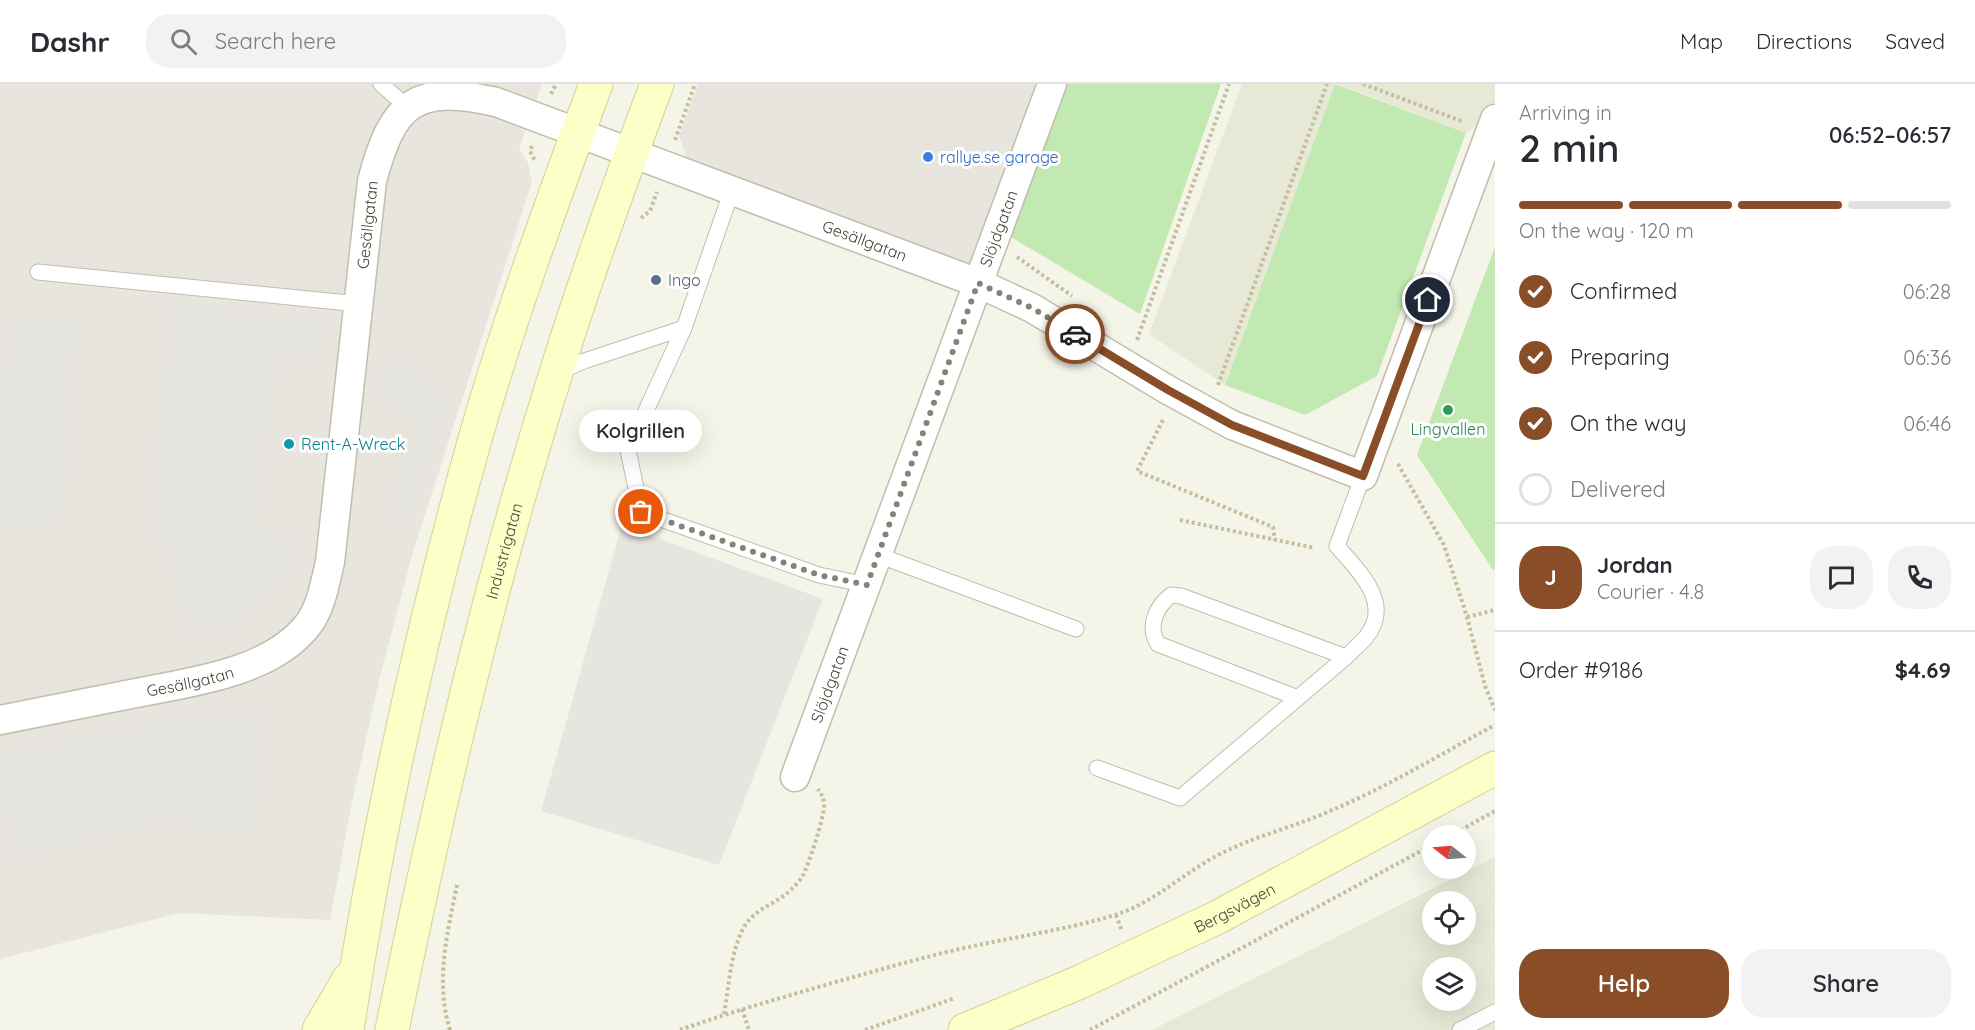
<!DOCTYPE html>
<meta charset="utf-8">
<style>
:root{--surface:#fff;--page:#f2f2f3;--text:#2b2b33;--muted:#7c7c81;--line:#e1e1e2;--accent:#894e27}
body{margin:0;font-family:Quicksand,sans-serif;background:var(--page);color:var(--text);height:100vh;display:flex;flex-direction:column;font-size:22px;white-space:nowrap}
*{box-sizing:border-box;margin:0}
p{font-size:20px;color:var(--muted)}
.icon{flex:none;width:33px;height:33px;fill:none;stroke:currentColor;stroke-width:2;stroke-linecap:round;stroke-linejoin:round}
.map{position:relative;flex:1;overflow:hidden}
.panel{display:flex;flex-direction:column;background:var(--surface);width:480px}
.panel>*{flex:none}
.needle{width:39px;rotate:287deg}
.fabs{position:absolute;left:1422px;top:741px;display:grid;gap:12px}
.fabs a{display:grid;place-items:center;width:54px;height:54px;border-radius:50%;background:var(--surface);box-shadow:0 6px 24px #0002;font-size:30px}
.pin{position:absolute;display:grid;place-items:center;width:51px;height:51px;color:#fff;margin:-26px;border:3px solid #fff;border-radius:50%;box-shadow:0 2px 6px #0007}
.courier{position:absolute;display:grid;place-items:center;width:60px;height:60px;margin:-30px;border:4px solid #894e27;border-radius:50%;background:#fff;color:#222;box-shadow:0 2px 8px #0007}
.bubble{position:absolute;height:42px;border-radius:21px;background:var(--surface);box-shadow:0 6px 24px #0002;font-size:20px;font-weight:600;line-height:42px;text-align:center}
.summary em{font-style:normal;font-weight:600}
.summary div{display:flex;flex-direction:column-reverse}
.summary{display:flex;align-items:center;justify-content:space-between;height:102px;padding:0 24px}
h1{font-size:39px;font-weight:600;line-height:45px}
.bar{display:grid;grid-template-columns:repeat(4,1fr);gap:9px 6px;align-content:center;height:72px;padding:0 24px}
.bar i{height:8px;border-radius:4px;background:var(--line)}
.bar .on{background:var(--accent)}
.bar p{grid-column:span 4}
.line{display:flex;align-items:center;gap:15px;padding:0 24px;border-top:2px solid var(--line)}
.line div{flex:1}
.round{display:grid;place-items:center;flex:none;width:63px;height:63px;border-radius:24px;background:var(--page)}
ol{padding:0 24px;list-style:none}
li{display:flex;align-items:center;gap:18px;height:66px}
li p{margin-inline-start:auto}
li .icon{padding:6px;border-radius:50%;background:var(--accent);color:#fff;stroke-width:4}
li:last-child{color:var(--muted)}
li i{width:33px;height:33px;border:3px solid var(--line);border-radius:50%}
.button{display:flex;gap:12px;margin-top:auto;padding:12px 24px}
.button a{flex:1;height:69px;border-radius:24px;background:var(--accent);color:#fff;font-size:24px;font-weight:600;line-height:69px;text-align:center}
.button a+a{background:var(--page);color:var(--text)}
header{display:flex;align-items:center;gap:36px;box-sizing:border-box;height:84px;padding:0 30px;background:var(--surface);border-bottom:2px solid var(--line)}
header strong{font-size:28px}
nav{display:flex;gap:33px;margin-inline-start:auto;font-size:21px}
.search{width:420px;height:54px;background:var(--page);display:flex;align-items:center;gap:15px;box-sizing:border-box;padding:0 21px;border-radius:24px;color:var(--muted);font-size:22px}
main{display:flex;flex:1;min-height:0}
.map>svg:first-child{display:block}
.residential{fill:#e8e8d7;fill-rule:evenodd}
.industrial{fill:#e7e5dd}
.green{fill:#c1e9b1}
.parking{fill:#e6e5e0}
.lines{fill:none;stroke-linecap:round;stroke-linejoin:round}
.service-casing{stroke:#c0bfab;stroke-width:17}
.minor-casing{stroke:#c0bfab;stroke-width:31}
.secondary-casing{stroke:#d1d296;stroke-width:35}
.path{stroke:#c2bf9c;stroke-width:4;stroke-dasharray:3 3;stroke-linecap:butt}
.service{stroke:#fff;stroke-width:15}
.minor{stroke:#fff;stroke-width:28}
.secondary{stroke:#fdffc8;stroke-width:33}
.done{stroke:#848375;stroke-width:6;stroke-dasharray:0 10.8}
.route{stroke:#894e27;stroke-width:8}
.shop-dot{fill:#3f7fe0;stroke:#fff;stroke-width:2}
.service-dot{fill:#5c6f8a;stroke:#fff;stroke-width:2}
.leisure-dot{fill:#2e9e5b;stroke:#fff;stroke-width:2}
.culture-dot{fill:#0f9aa8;stroke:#fff;stroke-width:2}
.labels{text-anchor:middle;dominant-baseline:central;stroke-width:6;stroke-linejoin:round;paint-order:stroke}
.shop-label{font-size:16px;fill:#366cbe;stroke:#fff;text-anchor:start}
.street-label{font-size:16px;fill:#484637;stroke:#fff}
.service-label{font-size:16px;fill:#4e5e75;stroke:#fff;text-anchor:start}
.leisure-label{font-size:16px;fill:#27864d;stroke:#fff}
.culture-label{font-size:16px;fill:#0d838f;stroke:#fff;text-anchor:start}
</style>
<header>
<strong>Dashr</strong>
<div class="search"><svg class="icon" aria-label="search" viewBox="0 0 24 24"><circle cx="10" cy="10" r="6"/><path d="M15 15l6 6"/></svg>Search here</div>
<nav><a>Map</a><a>Directions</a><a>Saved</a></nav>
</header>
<main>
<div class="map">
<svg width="1495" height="946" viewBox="0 0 1495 946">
<rect width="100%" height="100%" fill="#f4f4e9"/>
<path class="residential" d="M1242,0H1335L1225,301L1149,250Z
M1338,0H1495V29L1466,49Z
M1495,773V946H1152ZM1432,818H1466V850H1432ZM1432,884H1466V916H1432Z"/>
<path class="industrial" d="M0,0H542L519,65L528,79L532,98L413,468L380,592L351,723L330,836L179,829L0,875Z
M698,0H1036L970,182L687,74L679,52Z"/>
<path class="green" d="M1061,0H1221L1140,230L1006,150Z
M1335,0L1466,49L1377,292L1305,331L1225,301Z
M1495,163V485L1493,486L1417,371Z"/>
<path class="parking" d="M170,219L322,235L318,274L277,269L254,445L301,452L292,482L236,544L186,550L167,454L149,457Z
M8,235L78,236L60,438L0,442V333Z
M386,274L405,281L447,314L408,436L389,432L422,332L375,316Z
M622,441L823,515L719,781L541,727Z
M265,629L253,749L172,741L148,630Z
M147,641L167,737L13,772L0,716V670Z"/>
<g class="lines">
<defs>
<path id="service" d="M381,0L407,23
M732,106L684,244L628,366L641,428L819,491L867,501
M38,188L359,220
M558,288L584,277L684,244
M878,471L1076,545
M1298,614L1158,560C1147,542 1156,523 1171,511L1181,512L1346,573
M1097,684L1180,714L1346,573C1352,567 1360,560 1366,553C1394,519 1358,487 1337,462L1363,392
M1460,946L1495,928"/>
<g id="minor">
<path id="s1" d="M0,636C42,628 84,619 126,611C183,599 268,591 307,542C321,525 325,499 330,478L372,97C393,18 415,0 496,18L978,199L1032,224L1168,306L1232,341L1363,392L1495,35"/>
<path id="s2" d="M795,693L1052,0"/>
</g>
<g id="secondary">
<path d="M319,946L349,895"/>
<path d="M347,946C376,753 418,561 470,373C505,247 550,123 596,0"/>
<path id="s3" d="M392,946C437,725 488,504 556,289C586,192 621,96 657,0"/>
<path id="s4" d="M965,946L1080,898L1218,833L1495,684"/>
</g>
</defs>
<use href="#service" class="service-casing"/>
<use href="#minor" class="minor-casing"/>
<use href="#secondary" class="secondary-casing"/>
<path class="path" d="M1363,0L1464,38
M551,10L556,0
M675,56L695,0
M532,62L530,67L535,77
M641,134L650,127L657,108
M1017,173L1072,212
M1137,256L1229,0
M1218,301L1327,0
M1163,336L1137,387L1273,443L1275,456
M1398,380L1444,461L1467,533L1485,602L1495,626
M1180,436L1315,464
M1467,533L1495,526
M1450,752L1495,727
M1116,831L1122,847
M742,925L749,946
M724,930C729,903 730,870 743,845C753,826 771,822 786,810C791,806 798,799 802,793C808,783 824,734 824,722C824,715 822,711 818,705
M450,946C435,898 447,850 457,801
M680,946C730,928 781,914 832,899C876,887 919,874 964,864C1014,853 1065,846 1115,831C1154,819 1183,789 1220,770C1255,752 1294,743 1330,727C1387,703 1441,670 1495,641
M865,946L955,914
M1090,946L1432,761"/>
<use href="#service" class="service"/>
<use href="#minor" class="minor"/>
<use href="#secondary" class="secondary"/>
</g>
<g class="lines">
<path class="done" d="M641,428L819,491L867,501L978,199L1032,224L1075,250"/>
<path class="route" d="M1075,250L1168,306L1232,341L1363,392L1428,216"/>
</g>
<circle class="shop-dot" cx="928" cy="73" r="6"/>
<circle class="service-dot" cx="656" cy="196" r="6"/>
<circle class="leisure-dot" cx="1448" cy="326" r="6"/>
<circle class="culture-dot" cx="289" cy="360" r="6"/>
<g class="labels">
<g class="shop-label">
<text x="940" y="73">rallye.se garage</text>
</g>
<g class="street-label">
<text stroke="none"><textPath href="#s1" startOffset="734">Gesällgatan</textPath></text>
<text stroke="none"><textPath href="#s2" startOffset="585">Slöjdgatan</textPath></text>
<text stroke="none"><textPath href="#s1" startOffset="1346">Gesällgatan</textPath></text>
<text stroke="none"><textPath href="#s3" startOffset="492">Industrigatan</textPath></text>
<text stroke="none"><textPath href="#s1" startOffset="194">Gesällgatan</textPath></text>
<text stroke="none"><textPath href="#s2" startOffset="99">Slöjdgatan</textPath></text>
<text stroke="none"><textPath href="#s4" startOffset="296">Bergsvägen</textPath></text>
</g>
<g class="service-label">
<text x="668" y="196">Ingo</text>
</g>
<g class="leisure-label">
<text x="1448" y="345">Lingvallen</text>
</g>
<g class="culture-label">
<text x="301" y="360">Rent-A-Wreck</text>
</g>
</g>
</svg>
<div class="fabs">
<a><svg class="needle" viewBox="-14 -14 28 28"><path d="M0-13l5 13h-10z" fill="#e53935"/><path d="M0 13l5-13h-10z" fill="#7c7c81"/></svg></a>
<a><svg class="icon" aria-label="locate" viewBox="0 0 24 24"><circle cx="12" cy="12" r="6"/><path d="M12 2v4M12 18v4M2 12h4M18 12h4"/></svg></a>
<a><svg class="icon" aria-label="layers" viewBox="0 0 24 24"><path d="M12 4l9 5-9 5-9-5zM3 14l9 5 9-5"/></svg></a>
</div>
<div class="pin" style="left:641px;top:428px;background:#ea580c"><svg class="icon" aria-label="bag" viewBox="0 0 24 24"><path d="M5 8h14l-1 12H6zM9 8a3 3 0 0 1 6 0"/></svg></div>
<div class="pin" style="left:1428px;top:216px;background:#1f2937"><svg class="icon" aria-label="home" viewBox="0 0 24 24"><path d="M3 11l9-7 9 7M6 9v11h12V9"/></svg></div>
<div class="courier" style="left:1075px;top:250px"><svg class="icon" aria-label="car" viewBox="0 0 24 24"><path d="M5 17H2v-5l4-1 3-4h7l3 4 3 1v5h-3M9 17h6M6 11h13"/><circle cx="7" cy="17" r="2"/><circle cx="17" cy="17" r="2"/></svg></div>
<div class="bubble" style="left:579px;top:326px;width:123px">Kolgrillen</div>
</div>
<section class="panel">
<div class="summary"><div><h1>2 min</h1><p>Arriving in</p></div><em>06:52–06:57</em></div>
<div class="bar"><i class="on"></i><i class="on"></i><i class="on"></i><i></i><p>On the way · 120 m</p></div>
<ol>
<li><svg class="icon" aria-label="check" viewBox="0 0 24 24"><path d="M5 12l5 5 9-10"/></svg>Confirmed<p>06:28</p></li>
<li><svg class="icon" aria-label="check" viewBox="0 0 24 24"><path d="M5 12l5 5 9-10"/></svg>Preparing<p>06:36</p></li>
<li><svg class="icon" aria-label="check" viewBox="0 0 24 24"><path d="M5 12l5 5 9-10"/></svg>On the way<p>06:46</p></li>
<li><i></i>Delivered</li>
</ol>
<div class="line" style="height:108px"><b class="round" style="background:var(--accent);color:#fff">J</b><div><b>Jordan</b><p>Courier · 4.8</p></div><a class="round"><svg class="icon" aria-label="chat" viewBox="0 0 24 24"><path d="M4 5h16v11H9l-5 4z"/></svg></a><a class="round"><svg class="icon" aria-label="phone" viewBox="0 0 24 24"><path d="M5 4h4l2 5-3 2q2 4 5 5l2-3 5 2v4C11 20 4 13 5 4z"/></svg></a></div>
<div class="line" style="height:78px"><div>Order #9186</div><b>$4.69</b></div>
<div class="button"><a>Help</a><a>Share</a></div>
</section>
</main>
